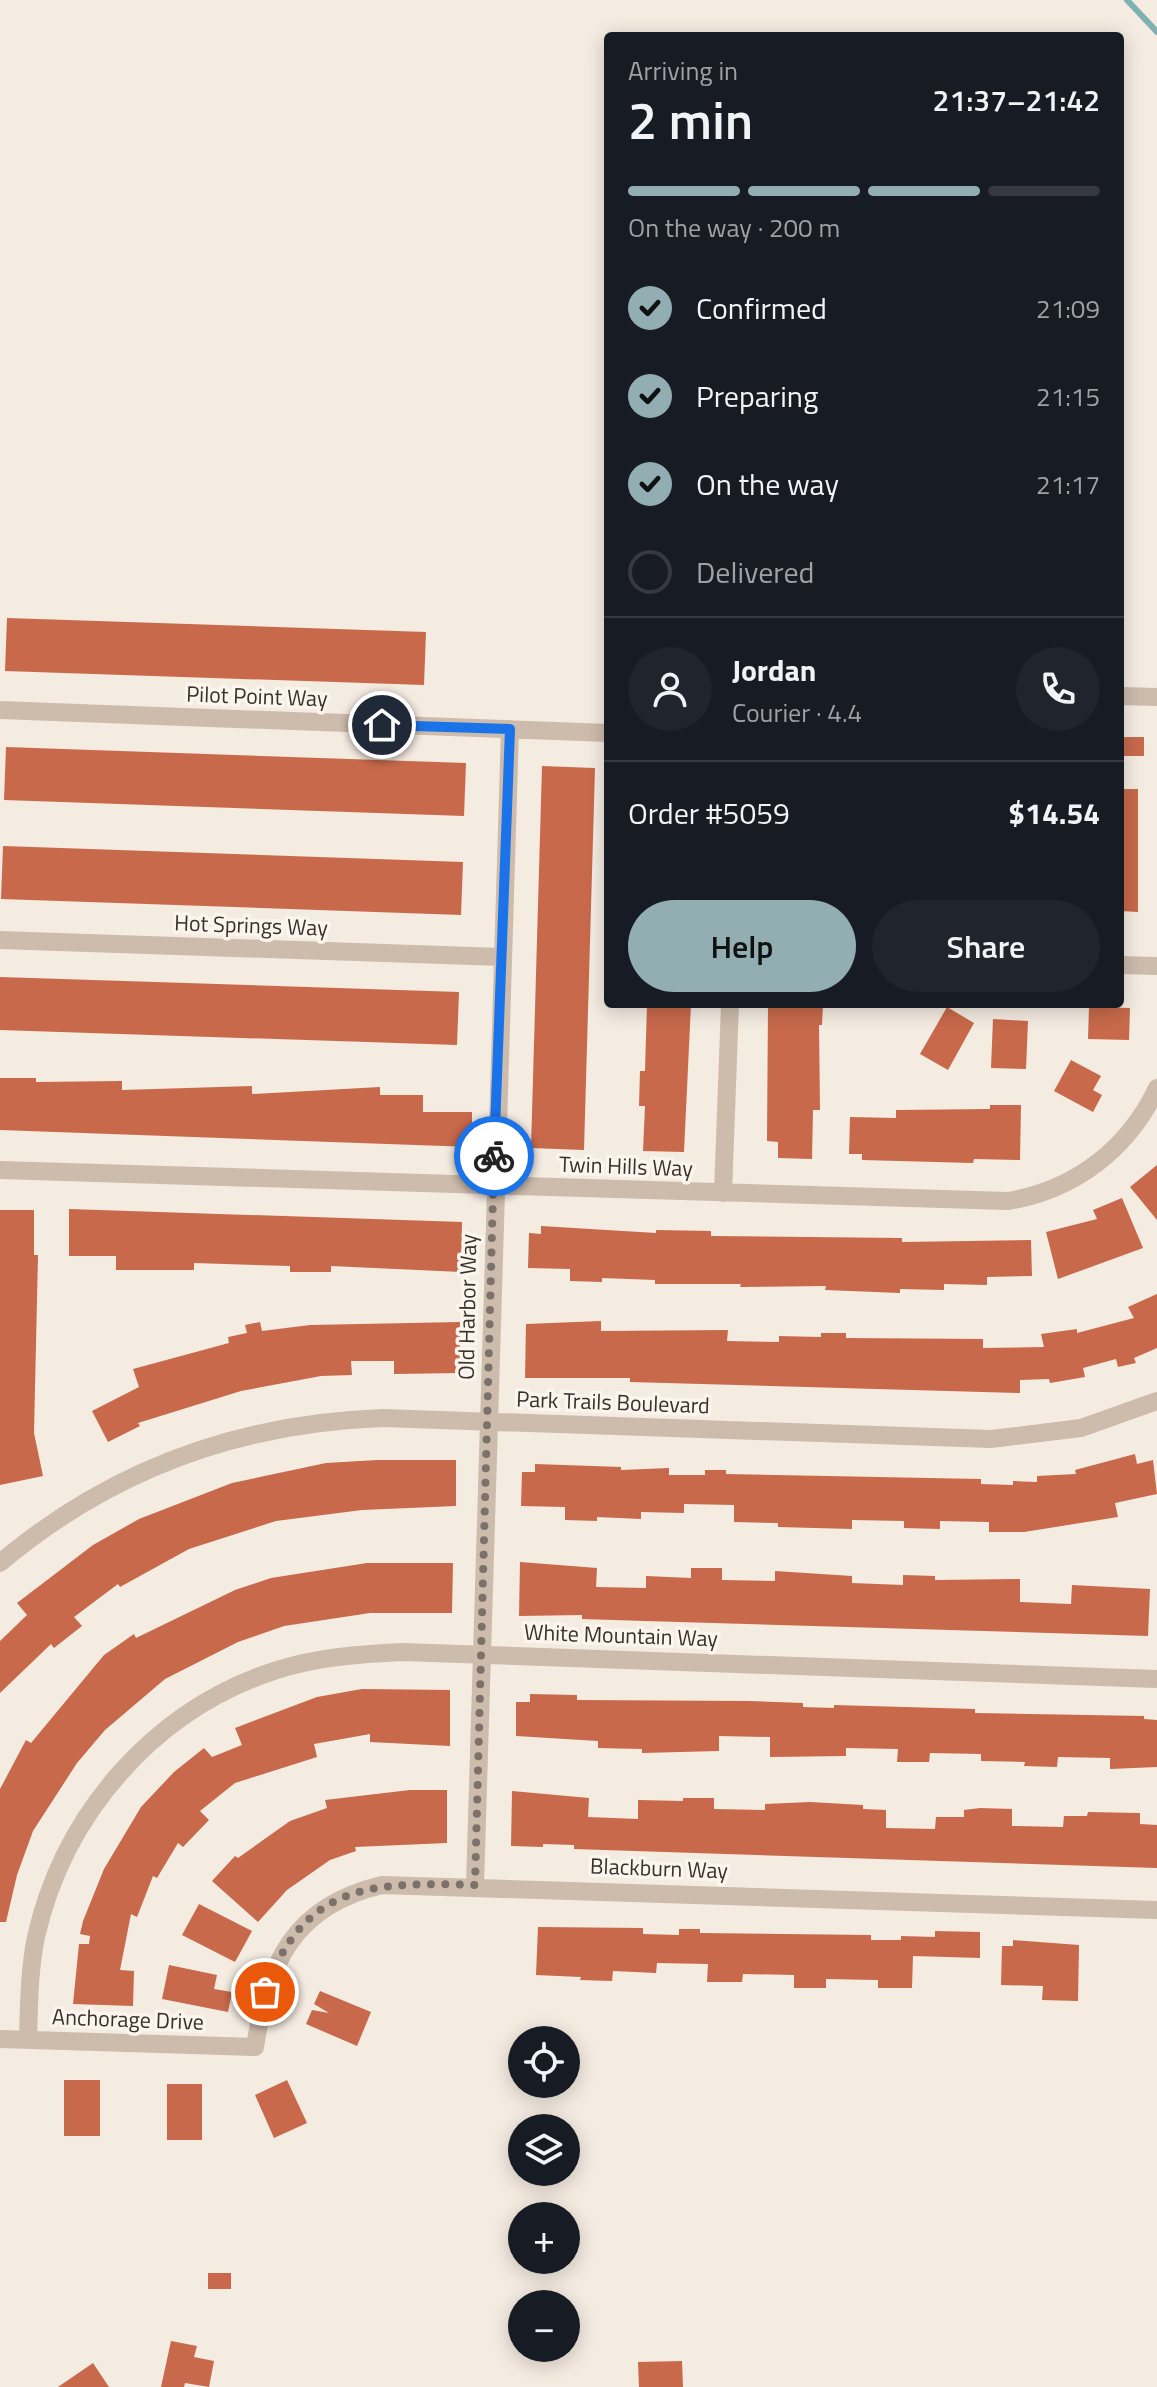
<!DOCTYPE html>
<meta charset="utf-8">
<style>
:root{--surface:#171b24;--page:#20242c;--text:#f1f3f6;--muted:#9ea1a6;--line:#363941;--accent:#92aeb2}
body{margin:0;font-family:"Titillium Web",sans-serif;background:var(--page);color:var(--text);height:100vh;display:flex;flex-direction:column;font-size:30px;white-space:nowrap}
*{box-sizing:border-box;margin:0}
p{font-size:26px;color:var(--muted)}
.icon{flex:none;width:44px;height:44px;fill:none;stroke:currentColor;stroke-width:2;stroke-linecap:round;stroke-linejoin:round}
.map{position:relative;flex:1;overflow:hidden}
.side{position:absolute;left:604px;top:32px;width:520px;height:976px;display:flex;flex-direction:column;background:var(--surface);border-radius:8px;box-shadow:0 4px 20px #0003}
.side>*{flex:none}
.fabs{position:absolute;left:508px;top:2026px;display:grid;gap:16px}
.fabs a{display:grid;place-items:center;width:72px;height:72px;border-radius:50%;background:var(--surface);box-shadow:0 4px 20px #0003;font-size:40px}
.pin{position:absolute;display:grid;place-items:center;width:68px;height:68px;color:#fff;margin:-34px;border:4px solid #fff;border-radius:50%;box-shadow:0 2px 8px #0007}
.courier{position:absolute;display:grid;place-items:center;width:80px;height:80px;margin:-40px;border:6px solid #1a73e8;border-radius:50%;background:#fff;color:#222;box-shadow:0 2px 10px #0007}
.summary em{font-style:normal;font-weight:600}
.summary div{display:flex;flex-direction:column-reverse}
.summary{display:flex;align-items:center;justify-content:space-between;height:136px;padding:0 24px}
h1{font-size:52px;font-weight:600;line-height:60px}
.bar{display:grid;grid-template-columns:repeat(4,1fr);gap:12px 8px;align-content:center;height:96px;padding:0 24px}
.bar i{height:10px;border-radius:6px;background:var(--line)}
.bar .on{background:var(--accent)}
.bar p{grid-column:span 4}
.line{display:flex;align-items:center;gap:20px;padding:0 24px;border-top:2px solid var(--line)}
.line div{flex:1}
.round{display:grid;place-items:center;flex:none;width:84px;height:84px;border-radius:42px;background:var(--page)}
ol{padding:0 24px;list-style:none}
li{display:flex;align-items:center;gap:24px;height:88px}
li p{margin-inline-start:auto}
li .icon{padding:8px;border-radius:50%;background:var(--accent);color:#111;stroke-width:4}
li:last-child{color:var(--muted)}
li i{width:44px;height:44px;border:4px solid var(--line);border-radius:50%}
.cta{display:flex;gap:16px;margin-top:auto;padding:16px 24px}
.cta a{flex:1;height:92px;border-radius:48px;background:var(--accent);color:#111;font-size:32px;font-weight:600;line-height:92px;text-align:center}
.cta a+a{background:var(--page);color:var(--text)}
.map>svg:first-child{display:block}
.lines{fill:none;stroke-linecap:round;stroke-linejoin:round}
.stream{stroke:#7fb0b2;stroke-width:6}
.building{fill:#c8694b}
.minor{stroke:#cdbbac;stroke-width:18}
.done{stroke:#7c716b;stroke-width:8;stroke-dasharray:0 14.4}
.route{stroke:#1a73e8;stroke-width:10}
.labels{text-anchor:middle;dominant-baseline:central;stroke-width:7;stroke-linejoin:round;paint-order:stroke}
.street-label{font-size:22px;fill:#3b302b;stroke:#fbf5ee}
</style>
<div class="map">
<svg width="1157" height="2387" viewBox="0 0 1157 2387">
<rect width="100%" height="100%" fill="#f4ebe1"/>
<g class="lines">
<path class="stream" d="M1127,0L1157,32"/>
</g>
<path class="building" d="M7,618L426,632L424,685L5,671Z
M1120,737H1144V756H1120Z
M6,747L466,763L464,816L4,800Z
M542,766L595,768L584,1150L531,1148Z
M1120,789H1138V912L1120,911Z
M3,846L463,862L461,915L1,899Z
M0,977L459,992L457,1045L0,1030Z
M647,1004H691L684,1152L643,1151L645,1106H639L640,1071H645Z
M768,1004H823L822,1025H819L820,1110H813L812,1159L778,1158V1142L767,1141Z
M947,1007L974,1023L948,1070L920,1054Z
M1089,1007L1130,1008L1129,1040L1088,1039Z
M993,1019L1028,1021L1026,1069L991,1068Z
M1071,1060L1101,1076L1093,1090L1102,1095L1093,1112L1054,1091Z
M0,1078H36V1082L122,1081V1090L252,1086V1094L380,1087V1095H423V1112H472V1147L0,1130Z
M990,1105H1021L1020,1160L974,1159L973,1163L862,1160V1154H849L850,1117L896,1118V1110L990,1109Z
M1157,1165V1220L1130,1187Z
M1122,1198L1143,1248L1058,1279L1046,1232L1097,1219L1093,1210Z
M69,1209L462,1222L461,1272L331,1266V1272H290V1266L194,1263V1270H116V1256H69Z
M0,1210H34V1255H38L34,1433L43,1476L0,1485Z
M541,1226L656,1233V1230L711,1231V1236L902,1238V1242L1031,1240L1032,1276L987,1277V1285L944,1284V1290L900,1289V1293L825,1290L826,1286L740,1287L741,1284H655V1280L602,1278V1282L570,1281V1269L528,1268L529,1233L541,1234Z
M1157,1294V1348L1134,1358L1136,1363L1118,1367L1116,1359L1083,1368L1085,1377L1050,1383L1049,1379L1020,1380V1393L630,1382V1378H525L526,1324L601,1321V1331L728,1330L727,1341L779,1342V1336L821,1337V1333H846V1338L983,1339V1348L1044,1347L1041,1334L1077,1329V1333L1134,1318L1128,1307Z
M260,1322L262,1331L310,1325L460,1322V1373L394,1374V1361H351L352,1375L321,1376L241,1391L138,1423L140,1426L108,1442L92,1411L139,1387L133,1369L229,1343L228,1337L247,1333L245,1325Z
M1135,1454L1137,1464L1153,1460L1157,1494L1115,1503L1118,1517L1024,1532H989V1522L940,1521V1529L904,1528V1521L852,1520V1529L778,1527V1523L734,1522V1505L684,1504V1513L641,1512V1519L597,1517V1521L565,1520V1507L521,1506L522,1472H535V1464L621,1467V1470L669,1468V1475H705V1470H726V1474L981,1479V1484L1013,1485V1481L1037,1482V1476L1076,1474L1075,1470Z
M377,1460H456V1506L362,1510L276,1521L189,1549L120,1587L118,1584L74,1617L82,1626L54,1648L51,1644L0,1693V1641L27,1615L17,1603L93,1545L139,1519L232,1483L326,1463Z
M520,1562L597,1568L596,1587L646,1588V1576L691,1578V1568H722V1580L775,1581V1571L852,1576V1583L903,1585V1575L935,1576V1580L1020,1579V1602L1071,1604L1072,1585L1150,1589L1148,1636L645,1621L582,1619V1615L519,1616Z
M367,1563H453L452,1613H370L284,1626L238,1642L165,1679L105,1730L77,1763L33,1831L17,1875L6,1922H0V1789L26,1740L31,1743L104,1655L134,1634L136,1638L235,1590L271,1578Z
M362,1689L450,1690V1746L370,1742V1734L314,1744L317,1757L235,1783L200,1811L209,1820L183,1847L178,1843L157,1878L153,1876L137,1917L131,1914L120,1970L134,1971L133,2006L73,2004L79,1944H89L90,1936L80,1934L83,1921L104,1869L141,1807L174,1772L204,1748L212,1757L242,1745L235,1728L317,1697Z
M530,1694L577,1695V1700L749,1701L803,1703V1707L834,1708V1705L975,1709V1713L1144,1716V1719L1157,1720V1767L1110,1769V1758L1058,1757L1057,1767L1024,1766L1025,1762L981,1761V1754L930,1753L929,1762H897L898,1749L846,1748V1756L770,1757V1737L719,1736V1751L642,1753V1749L598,1748V1741L516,1736V1702H530Z
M410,1790H447V1843L355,1847L356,1851L330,1860L287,1890L258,1922L212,1881L235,1856L238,1858L290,1821L327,1808L325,1800Z
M512,1791L589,1798L588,1817L638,1819V1800L683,1801V1798H714V1809L765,1810V1804L810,1802L863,1805V1809L886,1810V1828L935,1829L936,1817H964V1810L980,1808L1012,1809V1826L1063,1827L1064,1816H1087L1088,1812L1140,1813V1824L1157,1825V1868L574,1849V1845L543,1844V1847L511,1846Z
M199,1904L252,1931L235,1962L182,1935Z
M538,1927L643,1928V1934L679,1935V1929H700V1933L871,1935V1940H901V1936L935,1937V1931L980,1932V1958L913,1956L912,1988H878V1980L826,1979V1988H794V1975L743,1974L742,1982H707L708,1964L657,1963L656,1973L613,1971L612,1981L580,1980L581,1977L536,1975Z
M1013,1940L1079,1945L1078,2001L1042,2000L1043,1986L1001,1985L1002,1946H1013Z
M169,1965L217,1975L214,1989L232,1992L228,2012L162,1999Z
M320,1991L371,2012L357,2046L306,2024L312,2010L329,2013L314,2004Z
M64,2080H100V2136H64Z
M287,2080L307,2123L274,2138L255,2095Z
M167,2084H202V2140H167Z
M208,2273H231V2289H208Z
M171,2341L197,2346L194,2357L214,2361L209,2387L185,2383L184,2387H161Z
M682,2361L683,2387H639L638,2362Z
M93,2363L109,2387H58Z"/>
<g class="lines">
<path class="minor" d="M1120,696L1157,697
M0,710L608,733
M0,940L501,957
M1120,965L1157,966
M0,1170L1008,1201C1075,1190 1128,1149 1157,1088
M723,1193L730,1004
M0,1563C110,1470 239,1423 383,1418L991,1439L1081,1428L1157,1401
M475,1885L510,729
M0,2039L255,2047C268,1963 293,1906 382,1885L1157,1910
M28,2040C29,2006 29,1971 36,1937C64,1813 155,1709 277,1670C318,1657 360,1654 403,1652L1157,1679"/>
</g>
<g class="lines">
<path class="done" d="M265,1992C304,1882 373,1882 475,1885L494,1156"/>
<path class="route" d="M382,725L510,729L494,1156"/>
</g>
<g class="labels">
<g class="street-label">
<text transform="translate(257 696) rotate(2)">Pilot Point Way</text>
<text transform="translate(251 925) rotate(2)">Hot Springs Way</text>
<text transform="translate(626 1166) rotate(2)">Twin Hills Way</text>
<text transform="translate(467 1307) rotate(-89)">Old Harbor Way</text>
<text transform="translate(613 1402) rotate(2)">Park Trails Boulevard</text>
<text transform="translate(621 1635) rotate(2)">White Mountain Way</text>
<text transform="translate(659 1868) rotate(2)">Blackburn Way</text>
<text transform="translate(128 2019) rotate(2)">Anchorage Drive</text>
</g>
</g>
</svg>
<div class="fabs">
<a><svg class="icon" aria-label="locate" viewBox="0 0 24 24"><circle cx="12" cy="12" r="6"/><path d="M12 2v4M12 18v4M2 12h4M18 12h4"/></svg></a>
<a><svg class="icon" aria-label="layers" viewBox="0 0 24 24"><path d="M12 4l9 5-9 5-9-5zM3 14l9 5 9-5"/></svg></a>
<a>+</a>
<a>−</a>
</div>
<div class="pin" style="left:265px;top:1992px;background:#ea580c"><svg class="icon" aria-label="bag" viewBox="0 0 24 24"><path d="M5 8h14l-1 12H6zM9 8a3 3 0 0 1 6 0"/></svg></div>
<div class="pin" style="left:382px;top:725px;background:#1f2937"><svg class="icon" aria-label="home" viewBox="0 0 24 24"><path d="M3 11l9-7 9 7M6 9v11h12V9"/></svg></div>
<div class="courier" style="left:494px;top:1156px"><svg class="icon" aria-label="bike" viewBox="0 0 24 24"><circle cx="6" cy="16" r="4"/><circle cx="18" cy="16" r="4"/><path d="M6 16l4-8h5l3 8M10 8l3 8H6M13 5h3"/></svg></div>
<section class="side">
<div class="summary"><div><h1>2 min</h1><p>Arriving in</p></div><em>21:37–21:42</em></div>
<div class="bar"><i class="on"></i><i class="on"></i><i class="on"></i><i></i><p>On the way · 200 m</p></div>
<ol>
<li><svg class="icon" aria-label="check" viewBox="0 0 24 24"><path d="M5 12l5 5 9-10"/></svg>Confirmed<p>21:09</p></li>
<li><svg class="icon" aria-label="check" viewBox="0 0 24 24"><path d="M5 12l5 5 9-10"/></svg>Preparing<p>21:15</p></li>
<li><svg class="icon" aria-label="check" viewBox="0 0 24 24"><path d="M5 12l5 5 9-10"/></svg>On the way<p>21:17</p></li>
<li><i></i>Delivered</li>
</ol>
<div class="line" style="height:144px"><a class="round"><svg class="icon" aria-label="person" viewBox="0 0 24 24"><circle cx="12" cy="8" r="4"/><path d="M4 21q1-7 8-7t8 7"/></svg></a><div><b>Jordan</b><p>Courier · 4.4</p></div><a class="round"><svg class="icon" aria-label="phone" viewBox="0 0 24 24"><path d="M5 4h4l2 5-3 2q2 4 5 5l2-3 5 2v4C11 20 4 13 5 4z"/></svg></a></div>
<div class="line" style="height:104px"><div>Order #5059</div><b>$14.54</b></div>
<div class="cta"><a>Help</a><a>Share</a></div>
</section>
</div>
